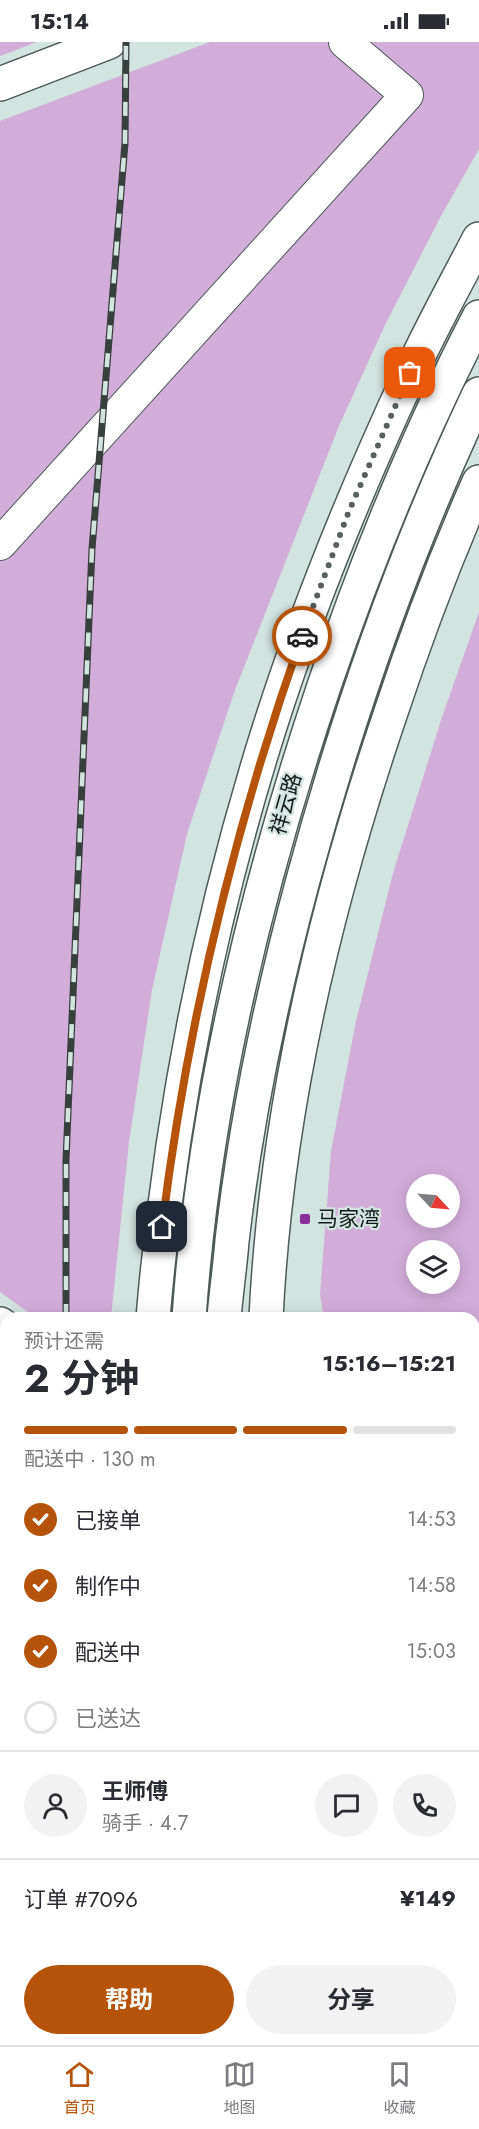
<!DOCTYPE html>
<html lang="zh">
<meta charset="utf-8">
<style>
:root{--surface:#fff;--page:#f2f2f3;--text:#2b2b33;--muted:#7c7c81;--line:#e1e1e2;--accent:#b45309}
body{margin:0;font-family:Jost,"Noto Sans SC",sans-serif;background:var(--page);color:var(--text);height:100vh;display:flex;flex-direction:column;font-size:22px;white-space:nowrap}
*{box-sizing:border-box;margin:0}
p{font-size:20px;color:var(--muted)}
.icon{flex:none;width:33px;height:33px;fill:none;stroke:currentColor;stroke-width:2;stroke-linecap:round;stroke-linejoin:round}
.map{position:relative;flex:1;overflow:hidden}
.details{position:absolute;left:0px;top:1270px;width:480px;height:734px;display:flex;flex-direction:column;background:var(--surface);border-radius:18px 18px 0 0;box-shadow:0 3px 15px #0003}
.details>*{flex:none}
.needle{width:39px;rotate:116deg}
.buttons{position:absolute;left:406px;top:1132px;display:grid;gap:12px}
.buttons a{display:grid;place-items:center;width:54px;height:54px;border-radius:50%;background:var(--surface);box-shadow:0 3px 15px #0003;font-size:30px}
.pin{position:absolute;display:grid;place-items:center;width:51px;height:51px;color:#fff;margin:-26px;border-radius:12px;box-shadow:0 3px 9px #0006}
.courier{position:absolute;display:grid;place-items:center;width:60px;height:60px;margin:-30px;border:4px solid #b45309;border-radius:50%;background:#fff;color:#222;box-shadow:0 2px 8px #0007}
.headline em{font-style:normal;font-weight:700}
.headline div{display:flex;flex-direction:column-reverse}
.headline{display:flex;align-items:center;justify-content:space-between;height:102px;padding:0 24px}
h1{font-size:39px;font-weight:700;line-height:45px}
.bar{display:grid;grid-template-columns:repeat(4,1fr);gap:9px 6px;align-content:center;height:72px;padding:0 24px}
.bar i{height:8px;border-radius:4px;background:var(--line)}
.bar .selected{background:var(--accent)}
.bar p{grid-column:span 4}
.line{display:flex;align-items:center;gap:15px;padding:0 24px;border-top:2px solid var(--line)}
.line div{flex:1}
.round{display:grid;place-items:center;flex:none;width:63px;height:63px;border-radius:32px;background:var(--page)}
ol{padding:0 24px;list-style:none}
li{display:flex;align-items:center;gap:18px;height:66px}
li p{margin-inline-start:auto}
li .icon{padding:6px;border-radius:50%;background:var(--accent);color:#fff;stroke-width:4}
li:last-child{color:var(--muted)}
li i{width:33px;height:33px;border:3px solid var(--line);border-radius:50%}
.cta{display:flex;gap:12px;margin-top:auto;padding:12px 24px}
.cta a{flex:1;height:69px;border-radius:36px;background:var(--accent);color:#fff;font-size:24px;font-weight:700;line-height:69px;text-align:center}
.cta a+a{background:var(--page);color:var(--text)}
.status{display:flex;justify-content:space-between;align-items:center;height:42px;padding:0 30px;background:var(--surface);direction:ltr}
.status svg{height:16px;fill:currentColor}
.tabs{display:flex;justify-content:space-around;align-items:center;height:84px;border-top:2px solid var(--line);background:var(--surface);font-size:16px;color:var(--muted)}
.tabs a{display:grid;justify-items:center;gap:3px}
.tabs .selected{color:var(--accent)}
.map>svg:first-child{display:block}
.green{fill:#d3adda;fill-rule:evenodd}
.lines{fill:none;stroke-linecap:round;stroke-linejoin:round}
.street-casing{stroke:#4c5b57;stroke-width:34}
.secondary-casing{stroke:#4c5b57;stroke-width:36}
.primary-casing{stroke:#4c5b57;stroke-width:36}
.highway-casing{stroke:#4c5b57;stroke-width:36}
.street{stroke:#fff;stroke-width:32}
.secondary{stroke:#fff;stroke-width:33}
.primary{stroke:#fff;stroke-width:33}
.highway{stroke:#fff;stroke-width:33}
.rail-casing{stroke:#37403d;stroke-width:7}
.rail{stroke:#d2e4df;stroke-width:4.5;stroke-dasharray:14;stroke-linecap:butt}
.done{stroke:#56615e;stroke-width:6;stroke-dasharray:0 10.8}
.route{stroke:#b45309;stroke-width:8}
.poi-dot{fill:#892f9b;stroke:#d2e4df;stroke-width:2}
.labels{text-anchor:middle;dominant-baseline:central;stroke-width:4.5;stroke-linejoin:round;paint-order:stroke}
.street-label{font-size:21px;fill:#131a18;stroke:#d2e4df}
.poi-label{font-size:21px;fill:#131a18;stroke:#d2e4df;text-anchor:start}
</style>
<div class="status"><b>15:14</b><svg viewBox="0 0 49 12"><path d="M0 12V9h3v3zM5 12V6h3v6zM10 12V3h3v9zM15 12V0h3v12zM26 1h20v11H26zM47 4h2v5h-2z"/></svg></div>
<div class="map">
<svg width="479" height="2003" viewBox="0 0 479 2003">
<rect width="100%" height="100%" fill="#d2e4df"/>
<path class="green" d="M0,0H37L0,14Z
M210,0H479V107L441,174L385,283L339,384L235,648L187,792L152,948L129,1100L111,1276H36L0,1250V79Z
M479,570V1337L474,1339V1276H324L320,1253L331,1109L356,979L393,831L442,675ZM417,1143H450V1176H417ZM417,1209H450V1242H417Z
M0,1308L6,1312V1371L0,1366Z
M479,1379V1435L474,1436V1380Z
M0,1423L6,1427V1998H148V2003H0Z
M474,1571L479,1575V1724L474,1733Z"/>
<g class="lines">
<defs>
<path id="street" d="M0,502L407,53L345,0"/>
<path id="secondary" d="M0,42L109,0"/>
<path id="primary" d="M153,1276C170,1076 209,876 270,684C308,565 356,448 409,334C430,288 455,243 479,197
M189,1276C204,1060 255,849 324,644C367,518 417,394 479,275
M224,1276C226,1251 230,1225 232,1199C246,1077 271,957 303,838C348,672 405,508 479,352
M266,1276C276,1071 324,867 390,673C416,594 445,517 479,440
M187,1998L188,2003
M223,1998L224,2003
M258,1998V2003
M297,1998L298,2003"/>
<path id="highway" d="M0,1282L6,1286
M474,1365L479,1364
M474,1793L479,1785
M474,1911L479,1902
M354,2003L357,1998
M420,2003L423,1998"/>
</defs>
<use href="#street" class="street-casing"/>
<use href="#secondary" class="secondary-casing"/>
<use href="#primary" class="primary-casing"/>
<use href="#highway" class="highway-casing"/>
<use href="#street" class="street"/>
<use href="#secondary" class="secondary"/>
<use href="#primary" class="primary"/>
<use href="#highway" class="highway"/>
<defs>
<path id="rail" d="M66,1276V1118L92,507L125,101L126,0
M96,1998L97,2003"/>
</defs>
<use href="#rail" class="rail-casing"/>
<use href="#rail" class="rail"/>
</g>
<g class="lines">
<path class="done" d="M302,594L349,469L410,331"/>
<path class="route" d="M162,1185C187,983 234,786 302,594"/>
</g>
<rect class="poi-dot" x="299" y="1171" width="12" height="12" rx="3"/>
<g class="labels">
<g class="street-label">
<text transform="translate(286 762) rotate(-74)">祥云路</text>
</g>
<g class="poi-label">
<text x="317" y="1177">马家湾</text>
</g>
</g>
</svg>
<div class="buttons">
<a><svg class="needle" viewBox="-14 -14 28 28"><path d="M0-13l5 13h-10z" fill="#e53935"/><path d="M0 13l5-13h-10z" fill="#7c7c81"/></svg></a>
<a><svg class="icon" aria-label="layers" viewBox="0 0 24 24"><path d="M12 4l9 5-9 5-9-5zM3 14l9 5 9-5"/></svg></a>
</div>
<div class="pin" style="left:410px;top:331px;background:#ea580c"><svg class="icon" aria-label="bag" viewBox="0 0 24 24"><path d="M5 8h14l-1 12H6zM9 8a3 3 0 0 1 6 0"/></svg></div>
<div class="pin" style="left:162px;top:1185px;background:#1f2937"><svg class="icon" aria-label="home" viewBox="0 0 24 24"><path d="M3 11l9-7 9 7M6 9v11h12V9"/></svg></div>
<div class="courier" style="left:302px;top:594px"><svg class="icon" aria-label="car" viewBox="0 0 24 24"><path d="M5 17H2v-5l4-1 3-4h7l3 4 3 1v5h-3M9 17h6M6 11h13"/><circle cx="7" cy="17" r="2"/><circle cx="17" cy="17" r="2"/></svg></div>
<section class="details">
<div class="headline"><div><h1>2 分钟</h1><p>预计还需</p></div><em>15:16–15:21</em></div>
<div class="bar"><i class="selected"></i><i class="selected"></i><i class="selected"></i><i></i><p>配送中 · 130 m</p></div>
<ol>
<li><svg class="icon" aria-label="check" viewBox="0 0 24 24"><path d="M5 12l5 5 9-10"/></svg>已接单<p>14:53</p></li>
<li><svg class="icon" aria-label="check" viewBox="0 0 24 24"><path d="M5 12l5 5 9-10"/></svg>制作中<p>14:58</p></li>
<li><svg class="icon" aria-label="check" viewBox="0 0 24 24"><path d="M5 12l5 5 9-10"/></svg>配送中<p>15:03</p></li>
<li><i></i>已送达</li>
</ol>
<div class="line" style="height:108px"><a class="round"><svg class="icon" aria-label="person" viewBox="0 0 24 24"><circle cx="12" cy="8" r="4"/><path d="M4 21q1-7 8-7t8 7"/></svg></a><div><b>王师傅</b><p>骑手 · 4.7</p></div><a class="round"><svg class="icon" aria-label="chat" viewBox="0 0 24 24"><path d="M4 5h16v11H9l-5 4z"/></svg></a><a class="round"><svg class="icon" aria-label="phone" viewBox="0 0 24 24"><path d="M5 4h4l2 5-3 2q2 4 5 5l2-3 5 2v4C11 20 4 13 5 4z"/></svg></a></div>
<div class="line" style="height:78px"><div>订单 #7096</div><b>¥149</b></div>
<div class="cta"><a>帮助</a><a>分享</a></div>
</section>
</div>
<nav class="tabs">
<a class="selected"><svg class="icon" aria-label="home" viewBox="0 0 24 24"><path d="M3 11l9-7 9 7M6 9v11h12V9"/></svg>首页</a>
<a><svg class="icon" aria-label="map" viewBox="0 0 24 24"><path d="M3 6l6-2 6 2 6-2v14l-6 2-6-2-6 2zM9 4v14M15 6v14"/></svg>地图</a>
<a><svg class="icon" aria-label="saved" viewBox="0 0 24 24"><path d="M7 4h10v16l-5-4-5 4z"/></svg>收藏</a>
</nav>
